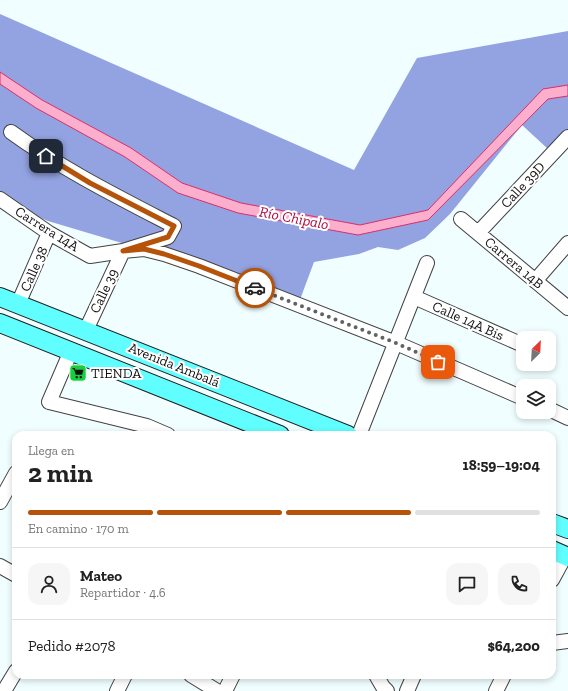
<!DOCTYPE html>
<html lang="es">
<meta charset="utf-8">
<style>
:root{--surface:#fff;--page:#f6f6f6;--text:#222;--muted:#767676;--line:#e0e0e0;--accent:#b45309}
body{margin:0;font-family:"Zilla Slab",serif;background:var(--page);color:var(--text);height:100vh;display:flex;flex-direction:column;font-size:15px;white-space:nowrap}
*{box-sizing:border-box;margin:0}
p{font-size:13px;color:var(--muted)}
.icon{flex:none;width:22px;height:22px;fill:none;stroke:currentColor;stroke-width:2;stroke-linecap:round;stroke-linejoin:round}
.map{position:relative;flex:1;overflow:hidden}
.details{position:absolute;left:12px;top:431px;width:544px;height:248px;display:flex;flex-direction:column;background:var(--surface);border-radius:12px;box-shadow:0 2px 6px #0003}
.details>*{flex:none}
.needle{width:26px;rotate:24deg}
.controls{position:absolute;left:516px;top:331px;display:grid;gap:8px}
.controls a{display:grid;place-items:center;width:40px;height:40px;border-radius:8px;background:var(--surface);box-shadow:0 2px 6px #0003;font-size:20px}
.pin{position:absolute;display:grid;place-items:center;width:34px;height:34px;color:#fff;margin:-17px;border-radius:8px;box-shadow:0 2px 6px #0006}
.courier{position:absolute;display:grid;place-items:center;width:40px;height:40px;margin:-20px;border:3px solid #b45309;border-radius:50%;background:#fff;color:#222;box-shadow:0 1px 5px #0007}
.summary em{font-style:normal;font-weight:700}
.summary div{display:flex;flex-direction:column-reverse}
.summary{display:flex;align-items:center;justify-content:space-between;height:68px;padding:0 16px}
h1{font-size:26px;font-weight:700;line-height:30px}
.bar{display:grid;grid-template-columns:repeat(4,1fr);gap:6px 4px;align-content:center;height:48px;padding:0 16px}
.bar i{height:5px;border-radius:3px;background:var(--line)}
.bar .on{background:var(--accent)}
.bar p{grid-column:span 4}
.line{display:flex;align-items:center;gap:10px;padding:0 16px;border-top:1px solid var(--line)}
.line div{flex:1}
.round{display:grid;place-items:center;flex:none;width:42px;height:42px;border-radius:12px;background:var(--page)}
.map>svg:first-child{display:block}
.forest{fill:#93a2e1}
.water{fill:#fcafcc;stroke:#db2e6a}
.lines{fill:none;stroke-linecap:round;stroke-linejoin:round}
.minor-casing{stroke:#424242;stroke-width:16}
.major-casing{stroke:#202020;stroke-width:20}
.minor{stroke:#fff;stroke-width:14}
.major{stroke:#60feff;stroke-width:18}
.done{stroke:#5e6363;stroke-width:4;stroke-dasharray:0 7.2}
.route{stroke:#b45309;stroke-width:5}
.labels{text-anchor:middle;dominant-baseline:central;stroke-width:4;stroke-linejoin:round;paint-order:stroke}
.street-label{font-size:14px;fill:#0f0f0f;stroke:#fff}
.poi-label{font-size:14px;fill:#0f0f0f;stroke:#fff;text-anchor:start}
.water-label{font-size:15px;font-style:italic;fill:#ae0a3d;stroke:#fff}
</style>
<div class="map">
<svg width="568" height="691" viewBox="0 0 568 691">
<rect width="100%" height="100%" fill="#f0feff"/>
<path class="forest" d="M0,14L354,170L417,58L568,31V135L548,149L522,125L450,214L425,238L398,250L378,247L359,254L314,262L298,305L199,266L48,221L0,201Z"/>
<path class="water" d="M0,72L42,100L131,148L182,183L241,203L360,225L428,210L543,89L568,85V96L548,99L428,220L358,235L238,213L178,193L125,157L36,108L0,84Z"/>
<g class="lines">
<defs>
<path id="minor" d="M11,132C62,169 118,197 174,226L168,237L123,251L86,330
M0,199L49,233L90,256L123,251L144,249L164,254L199,266L396,343L523,398
M461,219L568,308
M478,233L568,137
M535,281L568,243
M414,297L523,345
M18,304L49,233
M71,351L49,402L147,426L168,435
M549,409L568,418
M359,435L427,263
M0,502L16,473
M0,566L16,575
M552,580L565,556
M552,643L568,641
M191,675L217,691
M376,675L383,687L387,691
M4,691L16,671
M117,691L125,675
M225,691L233,675
M407,691L414,675
M496,691L504,675"/>
<path id="major" d="M0,297L348,435
M0,323L280,435
M552,523L568,529
M552,550L568,557"/>
</defs>
<use href="#minor" class="minor-casing"/>
<use href="#major" class="major-casing"/>
<use href="#minor" class="minor"/>
<use href="#major" class="major"/>
</g>
<g class="lines">
<path class="done" d="M255,288L396,343L438,362"/>
<path class="route" d="M46,156L90,183L174,226L168,237L123,251L144,249L164,254L199,266L255,288"/>
</g>
<defs>
<symbol id="supermarket-square" viewBox="-11 -11 22 22"><rect x="-9" y="-9" width="18" height="18" rx="4" fill="#17ce3d" stroke="#fff"/><path d="M-6-5.5h2.5l.6 2H6L4.5 2H-2.5L-4.4-4H-6ZM-1.5 3.2a1.3 1.3 0 1 0 .1 0ZM3 3.2a1.3 1.3 0 1 0 .1 0Z" fill="#111"/></symbol>
</defs>
<g fill-rule="evenodd">
<use href="#supermarket-square" x="68" y="363" width="20" height="20"/>
</g>
<g class="labels">
<g class="street-label">
<text transform="translate(523 185) rotate(-47)">Calle 39D</text>
<text transform="translate(47 229) rotate(32)">Carrera 14A</text>
<text transform="translate(514 263) rotate(40)">Carrera 14B</text>
<text transform="translate(34 269) rotate(-66)">Calle 38</text>
<text transform="translate(104 291) rotate(-65)">Calle 39</text>
<text transform="translate(468 321) rotate(24)">Calle 14A Bis</text>
<text transform="translate(174 365) rotate(22)">Avenida Ambalá</text>
</g>
<g class="poi-label">
<text x="91" y="373">TIENDA</text>
</g>
<g class="water-label">
<text transform="translate(294 218) rotate(11)">Río Chipalo</text>
</g>
</g>
</svg>
<div class="controls">
<a><svg class="needle" viewBox="-14 -14 28 28"><path d="M0-13l5 13h-10z" fill="#e53935"/><path d="M0 13l5-13h-10z" fill="#767676"/></svg></a>
<a><svg class="icon" aria-label="layers" viewBox="0 0 24 24"><path d="M12 4l9 5-9 5-9-5zM3 14l9 5 9-5"/></svg></a>
</div>
<div class="pin" style="left:438px;top:362px;background:#ea580c"><svg class="icon" aria-label="bag" viewBox="0 0 24 24"><path d="M5 8h14l-1 12H6zM9 8a3 3 0 0 1 6 0"/></svg></div>
<div class="pin" style="left:46px;top:156px;background:#1f2937"><svg class="icon" aria-label="home" viewBox="0 0 24 24"><path d="M3 11l9-7 9 7M6 9v11h12V9"/></svg></div>
<div class="courier" style="left:255px;top:288px"><svg class="icon" aria-label="car" viewBox="0 0 24 24"><path d="M5 17H2v-5l4-1 3-4h7l3 4 3 1v5h-3M9 17h6M6 11h13"/><circle cx="7" cy="17" r="2"/><circle cx="17" cy="17" r="2"/></svg></div>
<section class="details">
<div class="summary"><div><h1>2 min</h1><p>Llega en</p></div><em>18:59–19:04</em></div>
<div class="bar"><i class="on"></i><i class="on"></i><i class="on"></i><i></i><p>En camino · 170 m</p></div>
<div class="line" style="height:72px"><a class="round"><svg class="icon" aria-label="person" viewBox="0 0 24 24"><circle cx="12" cy="8" r="4"/><path d="M4 21q1-7 8-7t8 7"/></svg></a><div><b>Mateo</b><p>Repartidor · 4.6</p></div><a class="round"><svg class="icon" aria-label="chat" viewBox="0 0 24 24"><path d="M4 5h16v11H9l-5 4z"/></svg></a><a class="round"><svg class="icon" aria-label="phone" viewBox="0 0 24 24"><path d="M5 4h4l2 5-3 2q2 4 5 5l2-3 5 2v4C11 20 4 13 5 4z"/></svg></a></div>
<div class="line" style="height:52px"><div>Pedido #2078</div><b>$64,200</b></div>
</section>
</div>
